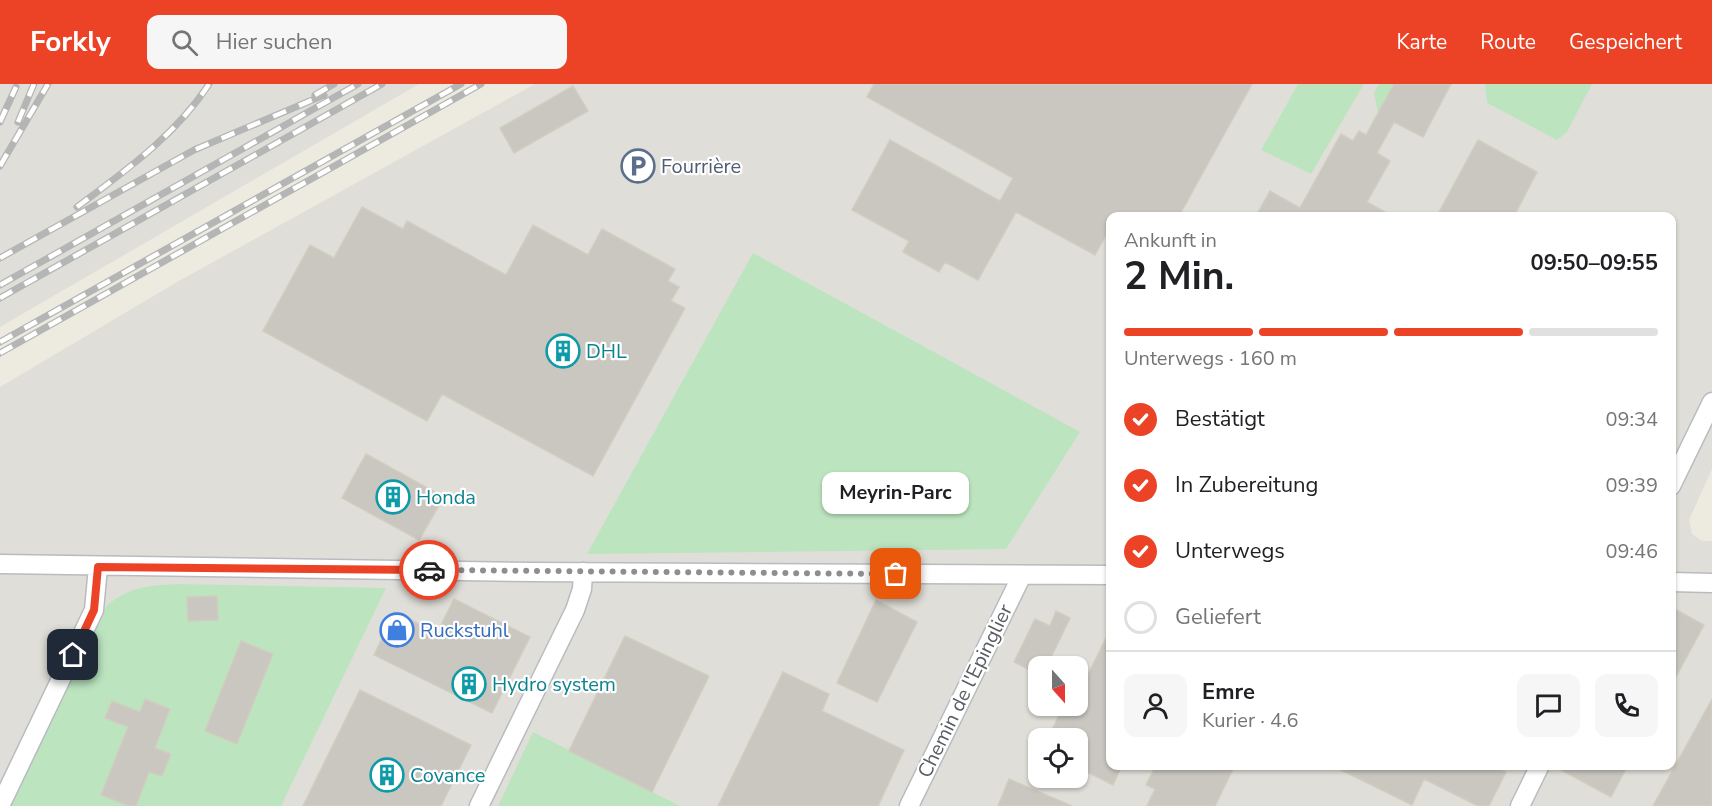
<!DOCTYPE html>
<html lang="de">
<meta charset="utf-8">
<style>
:root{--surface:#fff;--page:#f6f6f6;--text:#202124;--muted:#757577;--line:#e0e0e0;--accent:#ec4327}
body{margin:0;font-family:"Nunito Sans",sans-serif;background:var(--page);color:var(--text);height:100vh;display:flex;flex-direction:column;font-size:22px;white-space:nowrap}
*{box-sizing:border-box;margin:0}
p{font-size:20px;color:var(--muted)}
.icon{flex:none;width:33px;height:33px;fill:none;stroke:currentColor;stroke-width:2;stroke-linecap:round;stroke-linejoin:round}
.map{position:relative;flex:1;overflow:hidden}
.panel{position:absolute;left:1106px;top:128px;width:570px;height:558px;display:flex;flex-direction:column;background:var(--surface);border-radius:12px;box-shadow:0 2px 4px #0004}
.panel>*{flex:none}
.needle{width:39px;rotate:159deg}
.fabs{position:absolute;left:1028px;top:572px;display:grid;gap:12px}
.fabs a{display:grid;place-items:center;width:60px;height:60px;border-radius:12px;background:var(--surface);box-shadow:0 2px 4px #0004;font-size:30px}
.pin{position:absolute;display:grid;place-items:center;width:51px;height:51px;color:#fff;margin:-26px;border-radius:12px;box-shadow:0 3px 9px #0006}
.courier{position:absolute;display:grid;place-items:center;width:60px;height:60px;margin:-30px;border:4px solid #ec4327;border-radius:50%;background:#fff;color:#222;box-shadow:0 2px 8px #0007}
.bubble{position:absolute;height:42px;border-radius:12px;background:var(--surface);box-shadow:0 2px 4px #0004;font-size:20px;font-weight:700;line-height:42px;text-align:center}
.headline em{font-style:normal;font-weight:700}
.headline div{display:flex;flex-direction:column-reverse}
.headline{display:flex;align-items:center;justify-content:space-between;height:102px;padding:0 18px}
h1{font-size:39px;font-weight:700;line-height:45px}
.bar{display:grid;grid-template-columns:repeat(4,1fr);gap:9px 6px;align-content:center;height:72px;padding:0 18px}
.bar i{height:8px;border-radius:4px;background:var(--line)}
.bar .on{background:var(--accent)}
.bar p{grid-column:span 4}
.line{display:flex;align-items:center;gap:15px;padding:0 18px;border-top:2px solid var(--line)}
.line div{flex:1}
.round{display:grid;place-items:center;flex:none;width:63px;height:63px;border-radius:12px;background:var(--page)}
ol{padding:0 18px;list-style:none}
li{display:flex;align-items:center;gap:18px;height:66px}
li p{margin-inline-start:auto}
li .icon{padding:6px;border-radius:50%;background:var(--accent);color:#fff;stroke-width:4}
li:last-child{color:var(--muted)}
li i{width:33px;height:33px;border:3px solid var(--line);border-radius:50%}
header{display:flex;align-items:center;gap:36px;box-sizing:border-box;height:84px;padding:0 30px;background:var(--accent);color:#fff}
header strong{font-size:28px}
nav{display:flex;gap:33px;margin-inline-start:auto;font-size:21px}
.search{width:420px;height:54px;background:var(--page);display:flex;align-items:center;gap:15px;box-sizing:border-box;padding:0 21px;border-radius:12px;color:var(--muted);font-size:22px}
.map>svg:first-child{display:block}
.industrial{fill:#e0ded8;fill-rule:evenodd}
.green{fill:#bce5bf}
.building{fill:#c9c7c0;stroke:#d1cdbf;stroke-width:1.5}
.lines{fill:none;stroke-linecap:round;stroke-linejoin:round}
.minor-casing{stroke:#b8bbc0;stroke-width:21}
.minor{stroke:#fff;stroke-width:18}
.rail-casing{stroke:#b4b5b5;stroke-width:7}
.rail{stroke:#fff;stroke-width:4.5;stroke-dasharray:14;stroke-linecap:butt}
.done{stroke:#8d8f8e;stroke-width:6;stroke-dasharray:0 10.8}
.route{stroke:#ec4327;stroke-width:8}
.labels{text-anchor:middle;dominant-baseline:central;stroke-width:4.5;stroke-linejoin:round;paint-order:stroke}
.service-label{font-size:20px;fill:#4e5e75;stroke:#fff;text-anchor:start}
.culture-label{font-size:20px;fill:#0d838f;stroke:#fff;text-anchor:start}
.shop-label{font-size:20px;fill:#366cbe;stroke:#fff;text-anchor:start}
.street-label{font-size:20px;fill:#595d62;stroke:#fff}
</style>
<header>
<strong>Forkly</strong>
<div class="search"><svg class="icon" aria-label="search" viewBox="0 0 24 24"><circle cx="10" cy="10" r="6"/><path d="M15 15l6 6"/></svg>Hier suchen</div>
<nav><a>Karte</a><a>Route</a><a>Gespeichert</a></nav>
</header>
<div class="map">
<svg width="1712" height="722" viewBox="0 0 1712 722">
<rect width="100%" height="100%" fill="#edebe0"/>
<path class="industrial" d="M0,0H419L0,243Z
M535,0H1712V385L1689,436L1692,450L1702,457H1712V722H0V303L177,198ZM1110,132H1671V681H1110ZM1038,582H1077V621H1038ZM1038,654H1077V693H1038Z"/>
<path class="green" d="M1298,0H1364L1311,90L1261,66Z
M1379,0H1394L1378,29L1374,9Z
M1485,0H1592L1567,48L1557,56L1487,19Z
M753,169L1080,348L1006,465L587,470Z
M177,500L386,504L281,722H10L107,521C132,502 147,502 177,500Z
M533,648L680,722H498Z"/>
<path class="building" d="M874,0H1252L1179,132H1110V144L1095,171L1016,128L978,196L945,178L939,188L903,168L909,157L852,126L890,56L1000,117L1013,94L867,13Z
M1394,0H1451L1423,53L1394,38L1377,69L1390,77L1367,118L1392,132H1256L1270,107L1300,124L1341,50L1353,57L1359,47L1366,51Z
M573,2L588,27L514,69L500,44Z
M1478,56L1537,88L1514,132H1437Z
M362,123L403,145L407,137L506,191L533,141L588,171L602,145L675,185L668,197L679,203L671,217L685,224L593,392L442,310L427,337L263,247L310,161L334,174Z
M366,370L444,413L419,456L342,414Z
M217,512L218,536L188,537L187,513Z
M454,515L530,553L492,629L374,571L395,528L437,549Z
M876,516L917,538L877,618L837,599Z
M1671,523L1704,541L1671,602Z
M1056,527L1070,534L1047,582H1038V590L1014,578L1035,535L1050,542Z
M1110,546V681H1122L1113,701L1077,683V654H1048L1064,621H1077V613Z
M625,552L709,592L652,708L569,667Z
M241,557L273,570L237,660L205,647Z
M783,588L829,610L822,627L904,666L878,722H718Z
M360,606L471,661L441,722H303Z
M145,615L170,625L155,664L171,670L162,692L149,688L136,722H129L101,711L128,643L105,634L112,617L140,628Z
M1712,615V722H1653Z
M1156,681H1235L1215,722H1147L1155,705L1146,701Z
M1331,681H1492L1506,688L1489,722H1478L1424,695L1412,721Z
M1552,681H1628L1611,713Z
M1009,695L1072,722H998Z"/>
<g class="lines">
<defs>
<path id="minor" d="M1671,402L1712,318
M0,480L532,488L1110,491
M1671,498L1712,499
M0,722L94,526L98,483
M479,722L575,526L582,505L583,488
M909,722L1022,491
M1520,722L1540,681"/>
</defs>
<use href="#minor" class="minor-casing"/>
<use href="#minor" class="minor"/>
<defs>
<path id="rail" d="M315,11L334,0
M0,38L16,3
M18,38L34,0
M0,82L48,0
M77,123C125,87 176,51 209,0
M0,174L194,66L324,11
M0,201L358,0
M0,214L382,0
M0,258L461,0
M0,269L481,0"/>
</defs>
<use href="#rail" class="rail-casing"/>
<use href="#rail" class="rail"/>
</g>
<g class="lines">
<path class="done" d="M429,486L896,490"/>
<path class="route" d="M73,571L94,526L98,483L429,486"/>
</g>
<defs>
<symbol id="parking-ring" viewBox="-11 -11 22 22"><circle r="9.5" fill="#fff" stroke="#5c6f8a" stroke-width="1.5"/><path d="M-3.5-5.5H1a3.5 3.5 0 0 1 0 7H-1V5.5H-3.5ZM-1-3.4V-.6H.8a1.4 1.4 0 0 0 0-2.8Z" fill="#5c6f8a"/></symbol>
<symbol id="building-ring" viewBox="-11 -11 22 22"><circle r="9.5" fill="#fff" stroke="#0f9aa8" stroke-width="1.5"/><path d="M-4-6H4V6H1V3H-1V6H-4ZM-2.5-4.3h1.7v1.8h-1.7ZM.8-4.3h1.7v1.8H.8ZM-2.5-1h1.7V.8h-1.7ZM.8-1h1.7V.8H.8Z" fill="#0f9aa8"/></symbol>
<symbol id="shop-ring" viewBox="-11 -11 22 22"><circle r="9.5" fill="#fff" stroke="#3f7fe0" stroke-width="1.5"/><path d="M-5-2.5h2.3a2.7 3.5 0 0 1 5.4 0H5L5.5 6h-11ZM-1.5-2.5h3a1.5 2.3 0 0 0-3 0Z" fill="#3f7fe0"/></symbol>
</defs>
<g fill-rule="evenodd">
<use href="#parking-ring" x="619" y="63" width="38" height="38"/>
<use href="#building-ring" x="544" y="248" width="38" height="38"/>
<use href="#building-ring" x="374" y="394" width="38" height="38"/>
<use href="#shop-ring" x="378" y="527" width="38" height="38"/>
<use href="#building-ring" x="450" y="581" width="38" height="38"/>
<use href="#building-ring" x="368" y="672" width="38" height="38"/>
</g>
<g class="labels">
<g class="service-label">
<text x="661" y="82">Fourrière</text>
</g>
<g class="culture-label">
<text x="586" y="267">DHL</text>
<text x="416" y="413">Honda</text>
<text x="492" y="600">Hydro system</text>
<text x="410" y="691">Covance</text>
</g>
<g class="shop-label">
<text x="420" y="546">Ruckstuhl</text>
</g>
<g class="street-label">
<text transform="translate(965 607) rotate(-64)">Chemin de l'Epinglier</text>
</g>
</g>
</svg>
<div class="fabs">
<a><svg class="needle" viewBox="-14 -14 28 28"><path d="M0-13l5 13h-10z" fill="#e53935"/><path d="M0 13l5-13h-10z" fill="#757577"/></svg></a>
<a><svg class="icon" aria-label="locate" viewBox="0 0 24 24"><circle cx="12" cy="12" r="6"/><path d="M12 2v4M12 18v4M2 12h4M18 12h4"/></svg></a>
</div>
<div class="pin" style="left:896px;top:490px;background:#ea580c"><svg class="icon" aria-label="bag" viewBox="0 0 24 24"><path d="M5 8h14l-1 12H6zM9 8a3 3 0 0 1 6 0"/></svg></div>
<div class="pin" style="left:73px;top:571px;background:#1f2937"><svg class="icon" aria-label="home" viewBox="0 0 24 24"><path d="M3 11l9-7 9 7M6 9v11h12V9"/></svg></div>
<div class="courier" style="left:429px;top:486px"><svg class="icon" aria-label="car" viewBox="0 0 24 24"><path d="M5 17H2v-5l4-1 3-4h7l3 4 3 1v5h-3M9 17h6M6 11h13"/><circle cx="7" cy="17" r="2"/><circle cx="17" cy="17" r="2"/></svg></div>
<div class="bubble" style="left:822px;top:388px;width:147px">Meyrin-Parc</div>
<section class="panel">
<div class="headline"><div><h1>2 Min.</h1><p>Ankunft in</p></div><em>09:50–09:55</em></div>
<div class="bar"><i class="on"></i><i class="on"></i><i class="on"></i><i></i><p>Unterwegs · 160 m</p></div>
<ol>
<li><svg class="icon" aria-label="check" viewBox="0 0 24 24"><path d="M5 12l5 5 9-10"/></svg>Bestätigt<p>09:34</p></li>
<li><svg class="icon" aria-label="check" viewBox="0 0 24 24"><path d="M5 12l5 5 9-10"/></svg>In Zubereitung<p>09:39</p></li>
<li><svg class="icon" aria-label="check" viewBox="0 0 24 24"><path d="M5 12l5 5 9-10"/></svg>Unterwegs<p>09:46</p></li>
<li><i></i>Geliefert</li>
</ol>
<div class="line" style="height:108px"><a class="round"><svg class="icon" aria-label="person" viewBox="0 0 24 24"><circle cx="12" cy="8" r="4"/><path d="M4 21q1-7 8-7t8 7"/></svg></a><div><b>Emre</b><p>Kurier · 4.6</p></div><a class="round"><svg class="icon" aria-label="chat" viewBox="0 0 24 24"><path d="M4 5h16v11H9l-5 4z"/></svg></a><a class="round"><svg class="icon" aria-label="phone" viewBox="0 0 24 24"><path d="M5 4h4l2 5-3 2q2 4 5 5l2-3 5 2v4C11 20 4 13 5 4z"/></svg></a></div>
</section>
</div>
